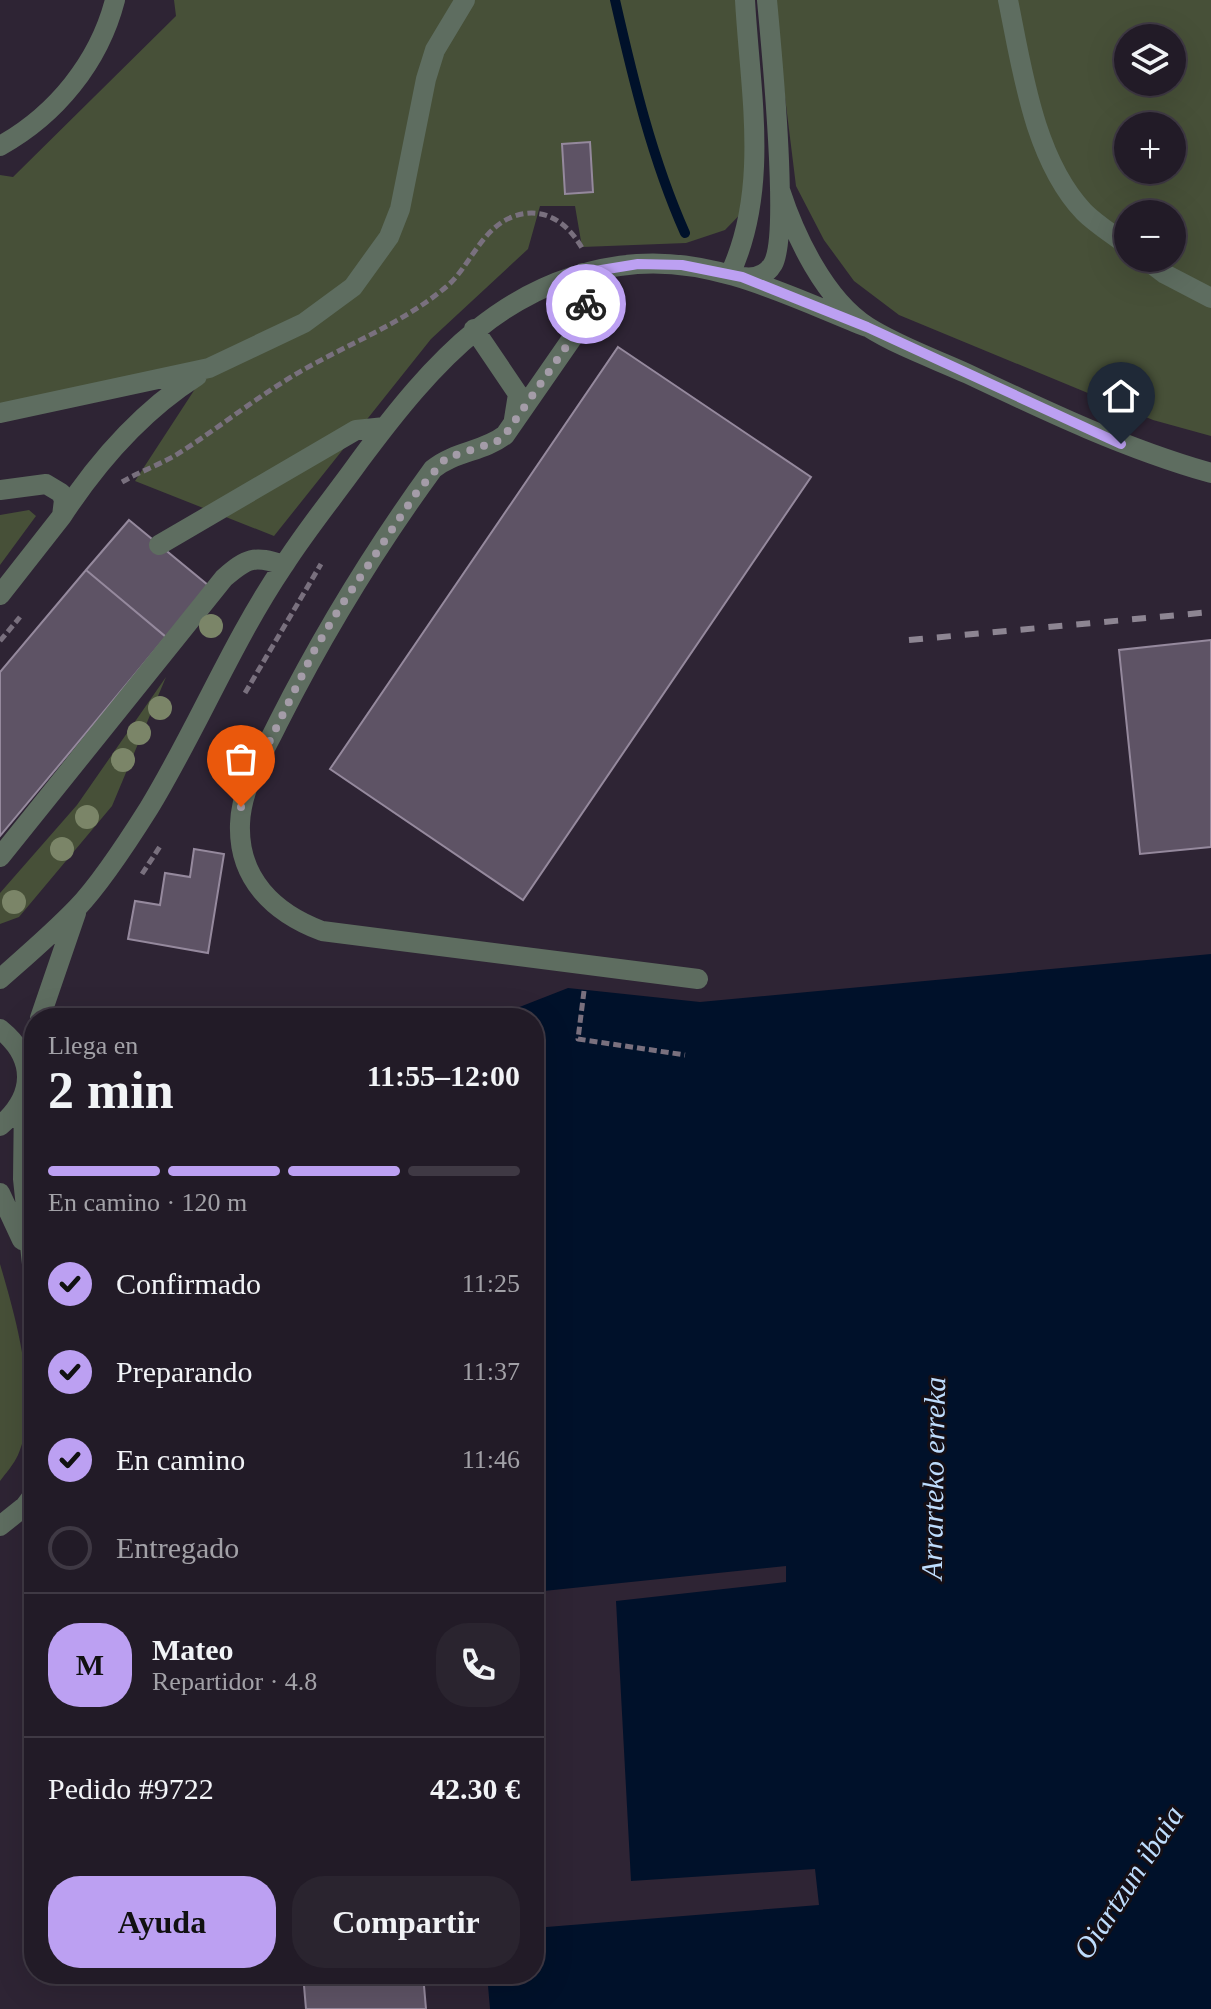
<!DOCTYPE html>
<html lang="es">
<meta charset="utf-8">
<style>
:root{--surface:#221b27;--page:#2a242f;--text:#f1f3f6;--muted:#a2a1a7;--line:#3f3944;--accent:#bca0f2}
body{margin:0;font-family:Georgia,serif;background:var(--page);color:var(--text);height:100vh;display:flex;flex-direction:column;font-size:30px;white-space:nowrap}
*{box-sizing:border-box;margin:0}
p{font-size:26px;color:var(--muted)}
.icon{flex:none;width:44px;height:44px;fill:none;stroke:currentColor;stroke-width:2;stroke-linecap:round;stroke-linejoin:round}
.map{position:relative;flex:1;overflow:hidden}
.sheet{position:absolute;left:24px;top:1008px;width:520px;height:976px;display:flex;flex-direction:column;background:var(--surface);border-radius:32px;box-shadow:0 8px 32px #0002,0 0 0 2px var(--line)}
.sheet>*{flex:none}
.fabs{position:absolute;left:1114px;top:24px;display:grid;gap:16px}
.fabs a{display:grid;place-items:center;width:72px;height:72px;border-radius:50%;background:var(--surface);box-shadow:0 8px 32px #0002,0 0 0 2px var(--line);font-size:40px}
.pin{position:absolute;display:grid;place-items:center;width:68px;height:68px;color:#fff;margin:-82px -34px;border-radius:50% 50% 50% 0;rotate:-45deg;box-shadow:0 0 8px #0007}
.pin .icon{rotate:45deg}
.courier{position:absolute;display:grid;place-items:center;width:80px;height:80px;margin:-40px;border:6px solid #bca0f2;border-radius:50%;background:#fff;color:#222;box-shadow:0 2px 10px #0007}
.headline em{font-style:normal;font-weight:700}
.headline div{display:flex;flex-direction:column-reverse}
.headline{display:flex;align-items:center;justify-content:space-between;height:136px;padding:0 24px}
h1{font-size:52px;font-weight:700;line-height:60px}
.bar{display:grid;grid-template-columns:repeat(4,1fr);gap:12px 8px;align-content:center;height:96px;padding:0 24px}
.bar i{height:10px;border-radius:6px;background:var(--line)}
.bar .active{background:var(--accent)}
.bar p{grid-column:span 4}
.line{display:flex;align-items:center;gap:20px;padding:0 24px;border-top:2px solid var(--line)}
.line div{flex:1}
.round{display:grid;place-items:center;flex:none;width:84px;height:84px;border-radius:32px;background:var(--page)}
ol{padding:0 24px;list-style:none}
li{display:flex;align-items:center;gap:24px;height:88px}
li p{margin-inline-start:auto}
li .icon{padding:8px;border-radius:50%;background:var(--accent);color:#111;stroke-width:4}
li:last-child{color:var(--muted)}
li i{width:44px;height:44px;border:4px solid var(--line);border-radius:50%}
.cta{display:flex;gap:16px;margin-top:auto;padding:16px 24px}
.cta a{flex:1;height:92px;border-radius:32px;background:var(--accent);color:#111;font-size:32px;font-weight:700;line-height:92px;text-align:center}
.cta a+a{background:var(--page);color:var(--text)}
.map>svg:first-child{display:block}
.green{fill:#475038;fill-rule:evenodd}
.water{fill:#00112a}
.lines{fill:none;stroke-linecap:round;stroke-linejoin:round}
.stream{stroke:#00112a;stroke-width:10}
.building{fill:#5e5365;stroke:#95899d;stroke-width:2}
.path{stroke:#79707e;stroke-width:5;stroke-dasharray:8 4;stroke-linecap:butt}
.minor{stroke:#5e6d60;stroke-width:20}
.rail{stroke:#8d8592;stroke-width:6;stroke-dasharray:14 14;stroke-linecap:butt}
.tree{fill:#7b8568}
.done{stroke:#a49ca8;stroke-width:8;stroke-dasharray:0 14.4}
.route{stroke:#bca0f2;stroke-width:10}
.labels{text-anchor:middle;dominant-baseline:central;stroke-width:6;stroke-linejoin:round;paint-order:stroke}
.water-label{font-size:30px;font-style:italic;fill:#bedcfc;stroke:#140f16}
</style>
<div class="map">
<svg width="1211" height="2009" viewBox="0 0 1211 2009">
<rect width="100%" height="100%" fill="#2e2434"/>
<path class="green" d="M174,0H738L753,201L725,230L686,243L582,247L575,206H540L528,249L431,339L274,536L135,481L208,369L0,413V175L13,177L176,16Z
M773,0H1211V436L1153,420L899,315L854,281L824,240L796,186ZM1128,38H1172V82H1128ZM1128,126H1172V170H1128ZM1128,214H1172V258H1128Z
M29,510L36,516L0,565V515Z
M166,677L112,806L19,917L0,924V893L77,805Z
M0,1264C15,1315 41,1404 18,1455C14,1464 6,1473 0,1481Z"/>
<path class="water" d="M1211,954V2009H490L487,1974H534V1928L819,1905L815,1869L631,1881L616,1601L786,1582V1566L534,1592V1018H491L568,988L700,1002Z"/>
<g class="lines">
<path class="stream" d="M615,0C633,79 652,159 685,233"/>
</g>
<path class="building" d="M590,142L593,192L565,194L562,144Z
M618,347L811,477L523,900L330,769Z
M129,520L209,586L166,637L86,570Z
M86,570L166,637L0,836V672Z
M1211,640V847L1140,854L1119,650Z
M194,849L224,854L208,953L128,939L135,901L160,905L165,873L190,877Z
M303,1974H423L426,2009H306Z"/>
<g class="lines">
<path class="path" d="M122,482C139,472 159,465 176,455C219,428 259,395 303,370C350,343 403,323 446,287C470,267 480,230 512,217C543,205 567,222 582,248
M0,641L20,617
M245,693L321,564
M142,874L161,845
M584,991L578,1039L685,1055"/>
<path class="minor" d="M1008,0C1022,69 1034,159 1084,212C1097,225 1114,235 1128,246
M0,146C56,115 99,62 115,0
M780,190C795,236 825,300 868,327C898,346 935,359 968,374C1048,412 1126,449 1211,473
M1144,258L1165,274L1211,298
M583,273L586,306L575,334L505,435C483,452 455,451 433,469C374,550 323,634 278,723C263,754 241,788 240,824C238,879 274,913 322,931L698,979
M730,274C770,188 750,91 745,0
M742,277C755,279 766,276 773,264C790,234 771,44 767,0
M474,329L518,394L514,419
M0,413L209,368L304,323L353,287L389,237L400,209L426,79L435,50L465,0
M0,490L46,484L61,493L64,500L62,516L0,595
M62,516C98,461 142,411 197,376
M159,545L356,430L385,427
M0,857L224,578C247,558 254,555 283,565
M0,979C26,956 53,933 77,908C99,885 132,835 149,808C197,729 232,642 284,565C307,529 335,495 360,460C432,363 508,274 637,264C718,258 793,298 867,327
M40,1018L76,913
M0,1029C37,1059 35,1096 0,1126
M24,1098L23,1179L34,1283
M0,1193L22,1240
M0,1526L25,1506L34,1494"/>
<path class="rail" d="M909,640L1211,612"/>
</g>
<g class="tree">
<circle cx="211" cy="626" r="12"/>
<circle cx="160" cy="708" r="12"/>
<circle cx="139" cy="733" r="12"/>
<circle cx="123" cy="760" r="12"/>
<circle cx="87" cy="817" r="12"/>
<circle cx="62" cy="849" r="12"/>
<circle cx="14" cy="902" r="12"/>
</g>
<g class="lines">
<path class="done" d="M241,807L255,771L314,651L339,609L417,492L446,458L496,442L505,435L575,334L586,304"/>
<path class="route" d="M586,304L583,273L638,264L682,265L742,277L867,327L1121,444"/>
</g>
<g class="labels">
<g class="water-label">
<text transform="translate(933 1478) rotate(-89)">Arrarteko erreka</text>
<text transform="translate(1128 1882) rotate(-57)">Oiartzun ibaia</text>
</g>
</g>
</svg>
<div class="fabs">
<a><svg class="icon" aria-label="layers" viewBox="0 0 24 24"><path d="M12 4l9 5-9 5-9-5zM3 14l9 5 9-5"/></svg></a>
<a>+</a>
<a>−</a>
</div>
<div class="pin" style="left:241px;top:807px;background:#ea580c"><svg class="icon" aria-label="bag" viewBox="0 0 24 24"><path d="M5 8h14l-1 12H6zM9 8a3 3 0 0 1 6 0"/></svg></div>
<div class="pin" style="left:1121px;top:444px;background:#1f2937"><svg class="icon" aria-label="home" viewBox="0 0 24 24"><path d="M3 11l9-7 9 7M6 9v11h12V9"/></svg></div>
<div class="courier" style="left:586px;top:304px"><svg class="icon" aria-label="bike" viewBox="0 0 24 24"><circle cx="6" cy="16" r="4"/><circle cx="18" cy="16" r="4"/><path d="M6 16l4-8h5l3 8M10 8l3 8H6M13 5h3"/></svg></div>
<section class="sheet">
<div class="headline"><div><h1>2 min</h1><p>Llega en</p></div><em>11:55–12:00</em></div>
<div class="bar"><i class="active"></i><i class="active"></i><i class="active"></i><i></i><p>En camino · 120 m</p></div>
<ol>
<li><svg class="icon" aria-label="check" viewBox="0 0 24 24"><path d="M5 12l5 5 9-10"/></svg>Confirmado<p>11:25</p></li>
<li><svg class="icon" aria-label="check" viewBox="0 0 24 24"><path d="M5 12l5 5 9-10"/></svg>Preparando<p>11:37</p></li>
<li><svg class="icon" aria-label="check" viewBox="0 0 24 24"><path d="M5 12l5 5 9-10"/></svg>En camino<p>11:46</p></li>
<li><i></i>Entregado</li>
</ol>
<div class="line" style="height:144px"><b class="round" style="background:var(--accent);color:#111">M</b><div><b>Mateo</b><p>Repartidor · 4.8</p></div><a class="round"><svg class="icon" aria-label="phone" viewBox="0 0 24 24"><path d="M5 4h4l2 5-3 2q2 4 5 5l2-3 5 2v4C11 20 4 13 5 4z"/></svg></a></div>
<div class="line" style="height:104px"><div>Pedido #9722</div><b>42.30 €</b></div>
<div class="cta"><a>Ayuda</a><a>Compartir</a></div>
</section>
</div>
